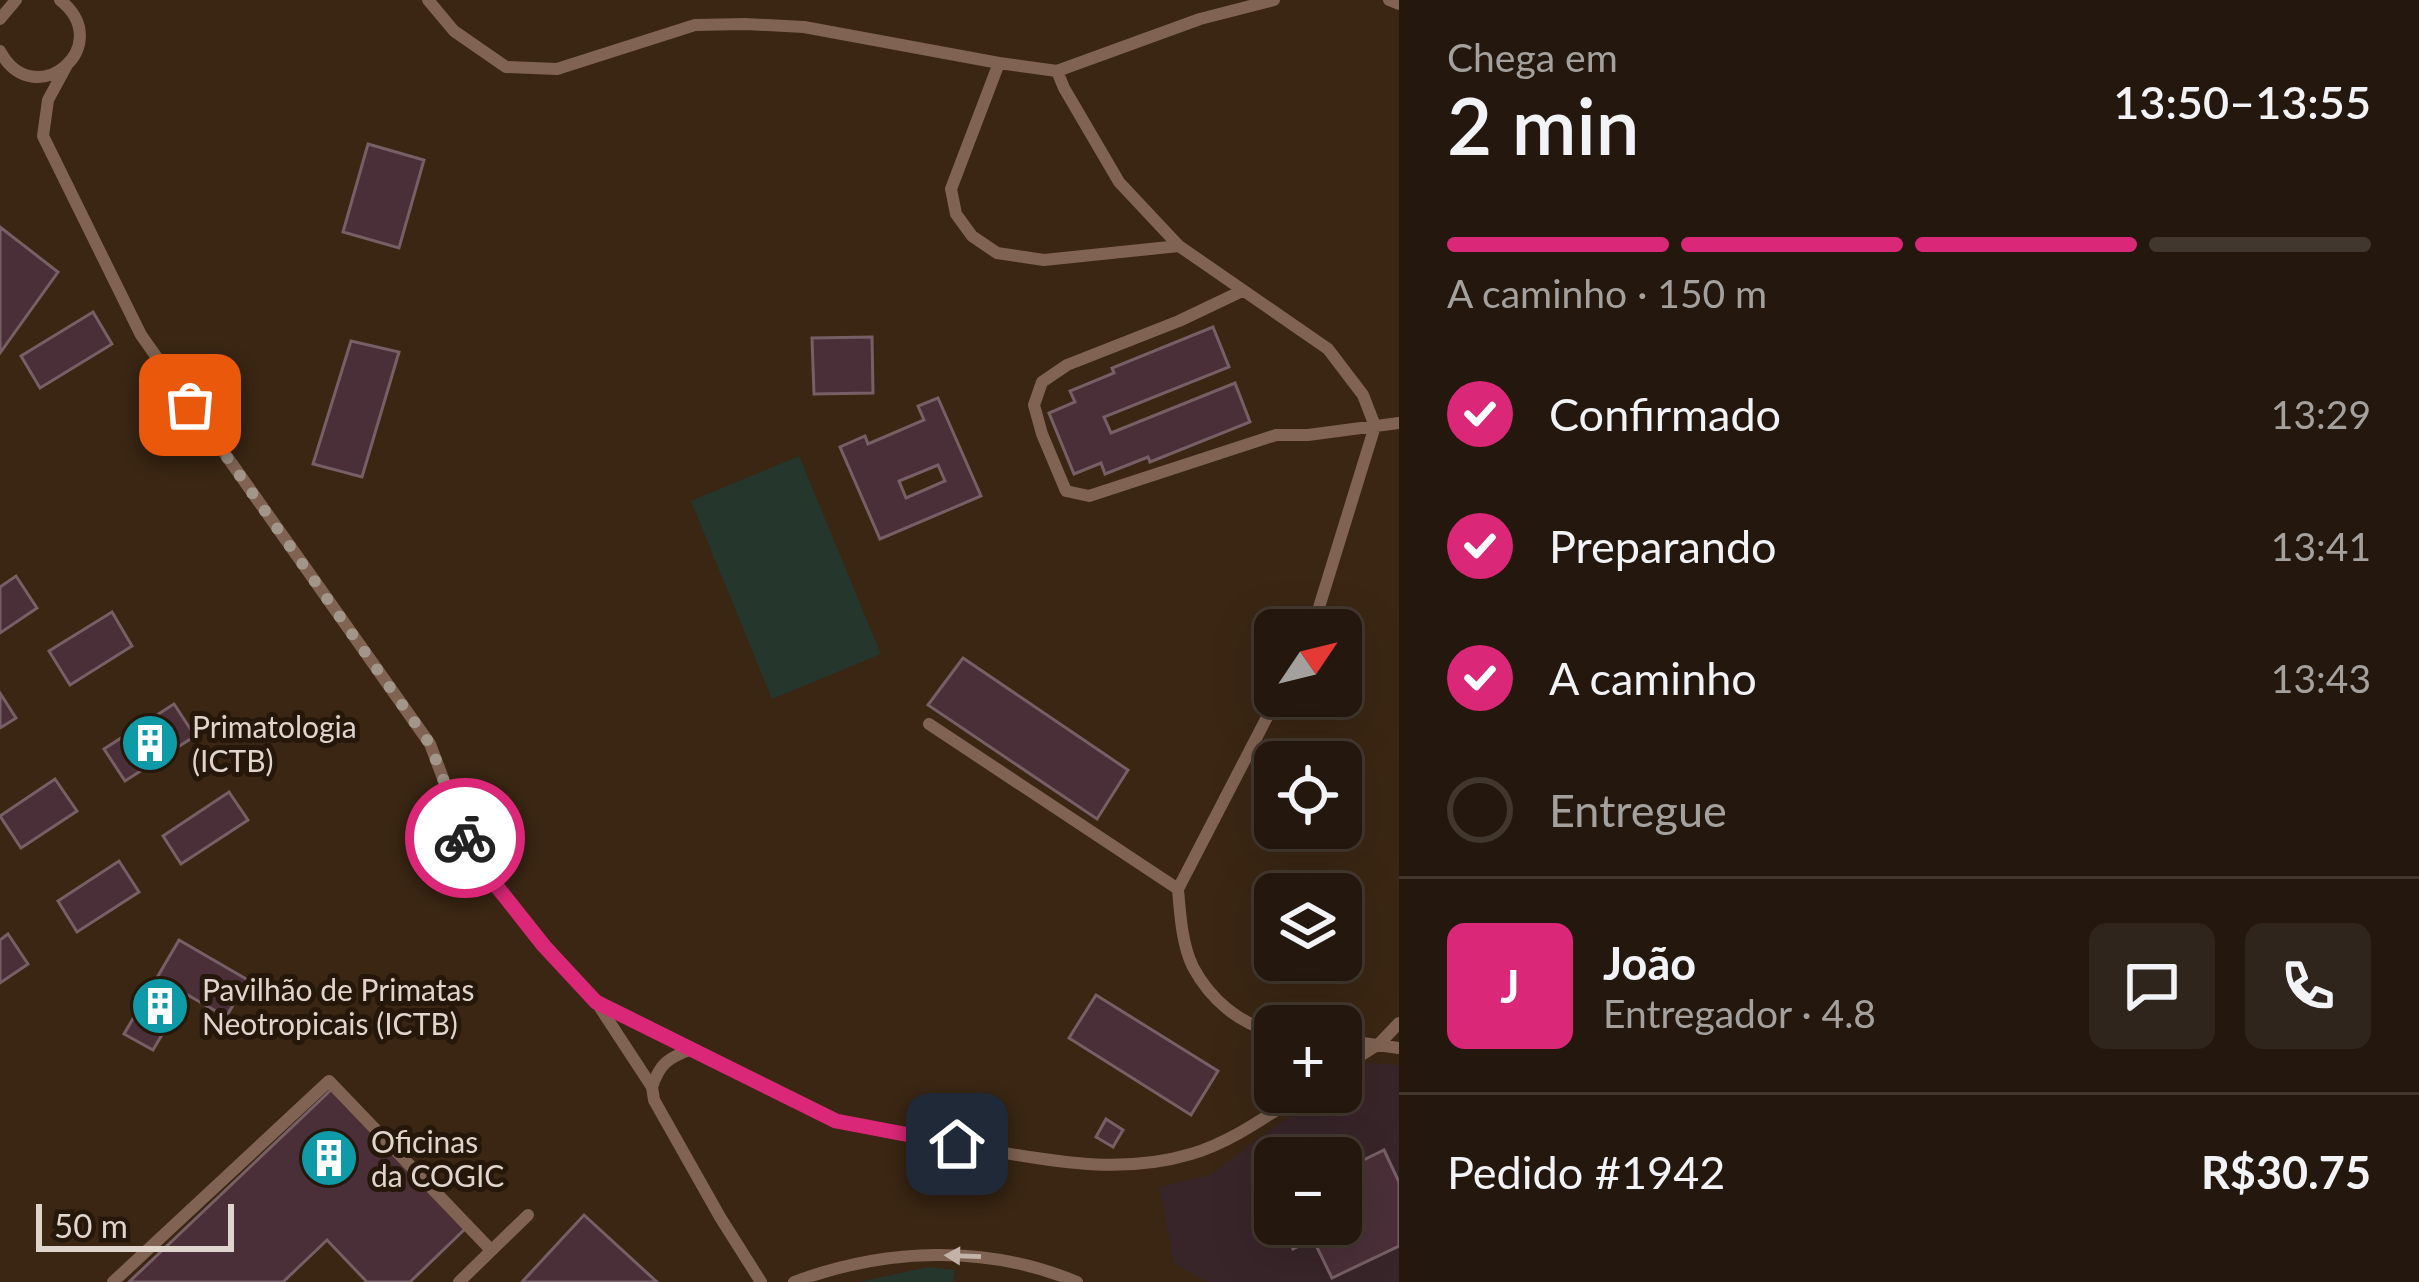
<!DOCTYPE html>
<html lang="pt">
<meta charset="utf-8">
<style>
:root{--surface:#24180e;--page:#30251c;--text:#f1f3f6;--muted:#a3a09e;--line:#41372e;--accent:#db2777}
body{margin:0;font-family:Lato,sans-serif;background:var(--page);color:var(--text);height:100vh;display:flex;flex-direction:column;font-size:45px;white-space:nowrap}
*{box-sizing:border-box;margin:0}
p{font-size:39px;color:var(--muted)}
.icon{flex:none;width:66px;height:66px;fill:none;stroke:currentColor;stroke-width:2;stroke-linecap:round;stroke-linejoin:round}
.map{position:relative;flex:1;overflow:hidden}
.drawer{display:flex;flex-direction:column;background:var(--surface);width:1020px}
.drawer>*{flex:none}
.needle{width:78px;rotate:55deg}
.controls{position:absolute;left:1254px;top:609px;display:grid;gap:24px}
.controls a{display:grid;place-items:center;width:108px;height:108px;border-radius:18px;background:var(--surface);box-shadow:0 12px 48px #0002,0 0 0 3px var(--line);font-size:60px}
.scale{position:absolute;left:36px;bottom:30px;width:198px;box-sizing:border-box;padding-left:12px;border:6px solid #dfd5cc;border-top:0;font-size:33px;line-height:42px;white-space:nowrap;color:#dfd5cc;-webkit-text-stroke:9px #25170a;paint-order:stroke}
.pin{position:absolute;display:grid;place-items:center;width:102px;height:102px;color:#fff;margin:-51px;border-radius:24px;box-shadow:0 6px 18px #0006}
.courier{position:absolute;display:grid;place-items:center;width:120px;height:120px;margin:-60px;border:9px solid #db2777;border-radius:50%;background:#fff;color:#222;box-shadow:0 3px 15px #0007}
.head em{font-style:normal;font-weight:600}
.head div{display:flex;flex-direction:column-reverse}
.head{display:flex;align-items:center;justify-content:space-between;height:204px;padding:0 48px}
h1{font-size:78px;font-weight:600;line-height:90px}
.bar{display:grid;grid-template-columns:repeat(4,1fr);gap:18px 12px;align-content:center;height:144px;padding:0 48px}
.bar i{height:15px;border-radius:9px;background:var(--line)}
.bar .active{background:var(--accent)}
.bar p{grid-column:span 4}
.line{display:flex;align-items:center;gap:30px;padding:0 48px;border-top:3px solid var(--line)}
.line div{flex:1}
.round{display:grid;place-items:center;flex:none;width:126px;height:126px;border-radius:18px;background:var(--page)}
ol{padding:0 48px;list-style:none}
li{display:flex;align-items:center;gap:36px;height:132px}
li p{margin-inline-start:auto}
li .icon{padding:12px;border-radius:50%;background:var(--accent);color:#fff;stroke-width:4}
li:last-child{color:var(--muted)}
li i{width:66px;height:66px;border:6px solid var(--line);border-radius:50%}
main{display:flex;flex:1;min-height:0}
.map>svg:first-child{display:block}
.built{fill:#3a2613;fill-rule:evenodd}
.education{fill:#382529;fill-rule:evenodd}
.green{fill:#25362d}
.building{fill:#4a2f38;stroke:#775f66;stroke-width:3;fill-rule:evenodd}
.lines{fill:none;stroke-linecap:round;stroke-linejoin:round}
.lane{stroke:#806353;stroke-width:12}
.oneway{fill:#c2b3a8}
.done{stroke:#a2968b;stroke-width:12;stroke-dasharray:0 21.6}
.route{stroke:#db2777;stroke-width:15}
.labels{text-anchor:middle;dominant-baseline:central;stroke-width:10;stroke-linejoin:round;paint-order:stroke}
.poi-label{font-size:30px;fill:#dfd5cc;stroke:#25170a;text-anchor:start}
</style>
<main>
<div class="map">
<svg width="1399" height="1282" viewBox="0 0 1399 1282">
<rect width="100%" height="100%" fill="#302013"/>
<path class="built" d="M0,0H1399V1282H0ZM1275,630H1341V696H1275ZM1275,762H1341V828H1275ZM1275,894H1341V960H1275ZM1275,1026H1341V1092H1275ZM1275,1158H1341V1224H1275Z"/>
<path class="education" d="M1369,1063L1399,1065V1282H1208L1174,1263L1159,1187L1211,1175L1257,1139L1327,1092H1341V1082ZM1275,1158H1341V1224H1275Z"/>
<path class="green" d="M799,456L881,654L772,699L691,501Z
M928,1267L955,1270L953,1282H859Z"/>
<path class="building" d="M368,144L424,160L399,248L343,232Z
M0,227L58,272L0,353Z
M93,312L112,344L40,388L21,356Z
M1213,327L1229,367L1104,417L1111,433L1235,383L1250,422L1150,462L1148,457L1105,474L1101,463L1074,474L1049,413L1075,402L1070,391L1114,373L1112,368Z
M872,337L873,393L814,394L812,338Z
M351,341L399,352L362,477L313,464Z
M938,398L981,496L880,539L840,447L865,436L868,444L924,420L918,406ZM938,465L945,481L906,498L899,481Z
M16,576L37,608L0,633V587Z
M112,612L132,646L70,685L49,651Z
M963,658L1128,770L1097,819L928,705Z
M0,693L16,718L0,728Z
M174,704L195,736L125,781L104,749Z
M55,779L77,811L21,848L0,816Z
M229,792L248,820L181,864L163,836Z
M119,861L139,892L77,932L58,901Z
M8,934L28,964L0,983V940Z
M179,940L248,980L226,1017L186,994L153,1050L124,1034Z
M1096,995L1218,1071L1191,1115L1069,1038Z
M333,1088L466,1228L410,1282H367L327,1240L283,1282H129Z
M1106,1119L1123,1130L1113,1147L1096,1137Z
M1384,1150L1399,1182V1246L1332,1278L1313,1239L1293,1249L1281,1224H1341V1171Z
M584,1215L657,1282H522Z"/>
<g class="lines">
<path class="lane" d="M428,0L454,31L506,67L557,69L695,25L745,24L804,27L999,63L1057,71L1200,19L1274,0
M1389,0L1399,4
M0,19L16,0
M0,51C34,115 118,46 60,0
M999,63L951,189L956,214L972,236L997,253L1044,260L1179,246
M67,65L48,100L43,136L141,335L430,744L472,855L544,946L596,1002L835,1121C883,1132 932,1140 981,1149C1051,1161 1121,1175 1191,1154C1232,1142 1268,1115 1304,1092
M1057,71L1064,88L1119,182L1179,246L1328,349L1363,395L1375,426L1312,630
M1242,291L1179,321L1067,365L1042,382L1034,405L1042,434L1066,491L1089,496L1276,435H1308L1399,423
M929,724L1178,889
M597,1003L652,1087L654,1100L720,1217L761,1282
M1275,1032C1240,1025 1210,999 1193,967C1182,945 1180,914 1178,889L1278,696
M1341,1040L1399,1048
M1341,1068L1379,1044L1399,1023
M652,1087C660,1063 668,1058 692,1049
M113,1282L329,1081L491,1250
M459,1282L528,1215
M794,1282C885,1248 986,1244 1077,1282"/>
</g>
<defs><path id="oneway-solid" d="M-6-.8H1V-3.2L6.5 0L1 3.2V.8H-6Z" transform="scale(3)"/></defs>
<use class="oneway" href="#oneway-solid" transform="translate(963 1256) rotate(-178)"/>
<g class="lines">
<path class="done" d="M190,405L430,744L465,838"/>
<path class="route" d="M465,838L472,855L544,946L596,1002L836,1121L957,1144"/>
</g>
<defs>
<symbol id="building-disc" viewBox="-11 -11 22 22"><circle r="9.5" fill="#0f9aa8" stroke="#25170a"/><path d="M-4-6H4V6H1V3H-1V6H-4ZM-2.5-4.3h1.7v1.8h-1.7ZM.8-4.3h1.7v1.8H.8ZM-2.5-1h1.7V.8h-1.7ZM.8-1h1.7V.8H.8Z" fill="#fff"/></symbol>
</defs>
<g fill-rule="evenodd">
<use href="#building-disc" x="117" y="710" width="66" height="66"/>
<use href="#building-disc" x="127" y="973" width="66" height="66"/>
<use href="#building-disc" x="296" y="1125" width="66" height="66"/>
</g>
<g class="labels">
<g class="poi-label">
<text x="192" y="726">Primatologia<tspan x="192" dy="34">(ICTB)</tspan></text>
<text x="202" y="989">Pavilhão de Primatas<tspan x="202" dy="34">Neotropicais (ICTB)</tspan></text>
<text x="371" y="1141">Oficinas<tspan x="371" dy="34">da COGIC</tspan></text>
</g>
</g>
</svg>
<div class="controls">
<a><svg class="needle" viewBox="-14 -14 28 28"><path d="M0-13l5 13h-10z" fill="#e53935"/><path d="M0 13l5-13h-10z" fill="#a3a09e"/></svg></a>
<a><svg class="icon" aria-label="locate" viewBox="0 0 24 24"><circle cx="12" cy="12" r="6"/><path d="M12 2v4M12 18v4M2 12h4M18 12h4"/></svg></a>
<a><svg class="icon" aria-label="layers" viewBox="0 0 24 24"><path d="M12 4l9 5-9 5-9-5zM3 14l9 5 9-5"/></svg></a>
<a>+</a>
<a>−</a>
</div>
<div class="scale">50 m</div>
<div class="pin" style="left:190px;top:405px;background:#ea580c"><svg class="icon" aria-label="bag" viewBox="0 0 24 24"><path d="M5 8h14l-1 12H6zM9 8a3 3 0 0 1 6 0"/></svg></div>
<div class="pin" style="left:957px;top:1144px;background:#1f2937"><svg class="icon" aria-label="home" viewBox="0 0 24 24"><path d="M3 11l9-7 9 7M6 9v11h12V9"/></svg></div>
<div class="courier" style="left:465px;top:838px"><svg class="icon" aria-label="bike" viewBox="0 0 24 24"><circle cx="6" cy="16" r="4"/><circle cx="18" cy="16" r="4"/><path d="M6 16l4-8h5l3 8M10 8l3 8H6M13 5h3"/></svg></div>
</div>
<section class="drawer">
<div class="head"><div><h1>2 min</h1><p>Chega em</p></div><em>13:50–13:55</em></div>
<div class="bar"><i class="active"></i><i class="active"></i><i class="active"></i><i></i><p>A caminho · 150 m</p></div>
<ol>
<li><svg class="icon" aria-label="check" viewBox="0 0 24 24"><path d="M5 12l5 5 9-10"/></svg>Confirmado<p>13:29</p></li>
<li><svg class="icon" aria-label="check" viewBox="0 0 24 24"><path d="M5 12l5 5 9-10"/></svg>Preparando<p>13:41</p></li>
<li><svg class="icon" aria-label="check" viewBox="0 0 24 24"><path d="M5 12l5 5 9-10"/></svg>A caminho<p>13:43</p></li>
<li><i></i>Entregue</li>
</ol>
<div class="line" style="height:216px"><b class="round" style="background:var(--accent);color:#fff">J</b><div><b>João</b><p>Entregador · 4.8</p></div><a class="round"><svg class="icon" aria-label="chat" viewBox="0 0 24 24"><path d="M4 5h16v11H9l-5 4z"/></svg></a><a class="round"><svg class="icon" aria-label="phone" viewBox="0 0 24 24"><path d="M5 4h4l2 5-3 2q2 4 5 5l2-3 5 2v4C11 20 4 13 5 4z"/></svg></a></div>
<div class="line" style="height:156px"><div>Pedido #1942</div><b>R$30.75</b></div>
</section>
</main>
